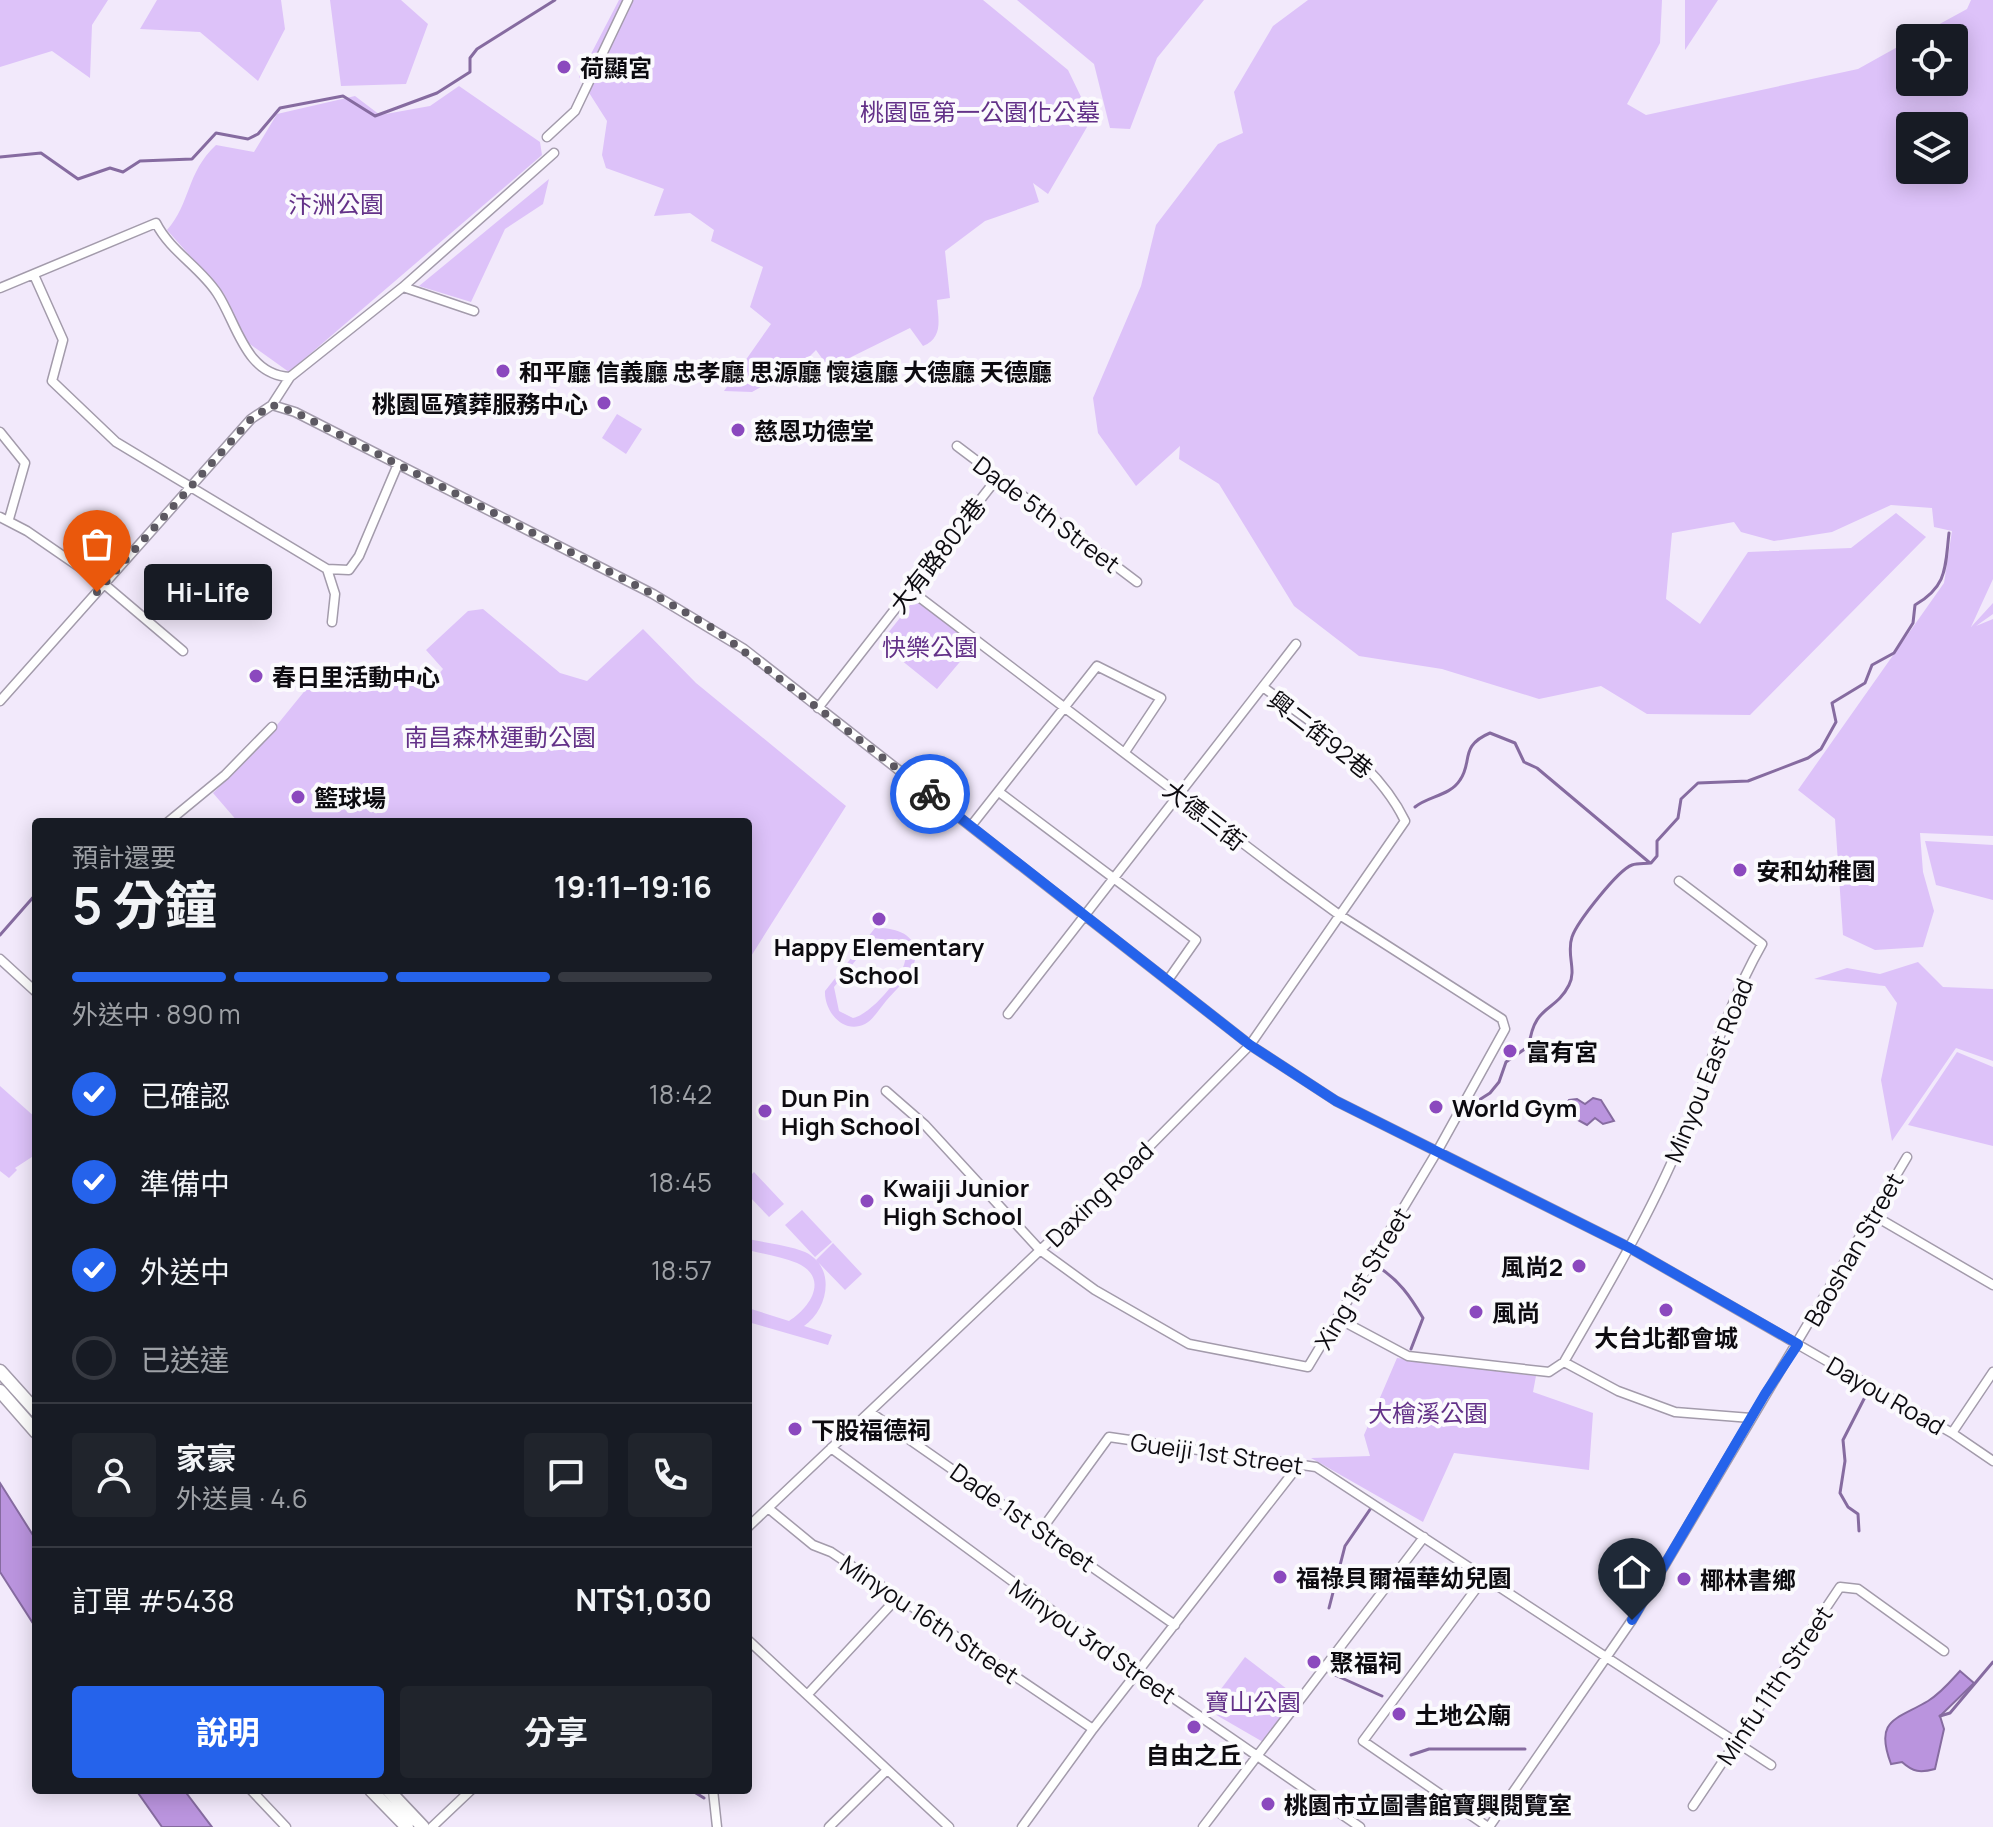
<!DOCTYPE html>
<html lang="zh-TW">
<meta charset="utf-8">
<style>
:root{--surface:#171b24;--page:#20242c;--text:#f1f3f6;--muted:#9ea1a6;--line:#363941;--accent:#2563eb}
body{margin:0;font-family:Manrope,"Noto Sans TC",sans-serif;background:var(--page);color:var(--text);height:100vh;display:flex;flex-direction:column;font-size:30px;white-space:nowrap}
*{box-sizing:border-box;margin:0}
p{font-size:26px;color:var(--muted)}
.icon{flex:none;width:44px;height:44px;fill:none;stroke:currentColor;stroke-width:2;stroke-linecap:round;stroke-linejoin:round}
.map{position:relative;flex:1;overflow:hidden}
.sheet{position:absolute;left:32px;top:818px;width:720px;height:976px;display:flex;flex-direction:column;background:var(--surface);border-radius:8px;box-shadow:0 4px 20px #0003}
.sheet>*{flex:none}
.buttons{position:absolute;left:1896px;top:24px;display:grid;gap:16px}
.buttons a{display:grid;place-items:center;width:72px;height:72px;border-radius:8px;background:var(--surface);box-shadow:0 4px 20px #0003;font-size:40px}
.pin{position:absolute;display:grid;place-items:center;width:68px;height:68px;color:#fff;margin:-82px -34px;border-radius:50% 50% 50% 0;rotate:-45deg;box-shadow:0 0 8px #0007}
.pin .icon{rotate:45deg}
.courier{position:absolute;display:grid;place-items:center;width:80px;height:80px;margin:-40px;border:6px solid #2563eb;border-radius:50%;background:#fff;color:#222;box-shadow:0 2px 10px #0007}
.bubble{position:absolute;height:56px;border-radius:8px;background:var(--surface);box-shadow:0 4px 20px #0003;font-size:26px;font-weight:700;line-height:56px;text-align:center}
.headline em{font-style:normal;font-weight:700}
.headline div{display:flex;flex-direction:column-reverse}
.headline{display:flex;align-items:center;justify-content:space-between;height:136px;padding:0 40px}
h1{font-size:52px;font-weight:700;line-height:60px}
.bar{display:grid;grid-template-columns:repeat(4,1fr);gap:12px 8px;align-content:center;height:96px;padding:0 40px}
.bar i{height:10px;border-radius:6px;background:var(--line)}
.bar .current{background:var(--accent)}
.bar p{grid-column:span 4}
.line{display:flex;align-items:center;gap:20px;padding:0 40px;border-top:2px solid var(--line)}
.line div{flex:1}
.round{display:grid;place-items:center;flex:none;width:84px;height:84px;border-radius:8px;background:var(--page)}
ol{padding:0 40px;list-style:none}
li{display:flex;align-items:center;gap:24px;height:88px}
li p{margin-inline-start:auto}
li .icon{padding:8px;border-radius:50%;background:var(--accent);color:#fff;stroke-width:4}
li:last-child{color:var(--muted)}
li i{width:44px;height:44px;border:4px solid var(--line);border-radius:50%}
.primary-button{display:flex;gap:16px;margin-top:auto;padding:16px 40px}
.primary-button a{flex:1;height:92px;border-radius:8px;background:var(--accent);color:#fff;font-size:32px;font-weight:700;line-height:92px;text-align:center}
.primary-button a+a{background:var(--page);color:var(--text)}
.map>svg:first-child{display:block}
.green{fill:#ddc2f9;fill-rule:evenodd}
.water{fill:#ba94de;stroke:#866ba0;stroke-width:2}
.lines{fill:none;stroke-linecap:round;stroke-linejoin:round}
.stream{stroke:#866ba0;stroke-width:3}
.minor-casing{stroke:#a39bab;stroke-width:11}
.primary-casing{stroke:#a39bab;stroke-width:15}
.minor{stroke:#fff;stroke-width:8}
.primary{stroke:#fff;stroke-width:12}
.done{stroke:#5d5962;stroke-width:8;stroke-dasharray:0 14.4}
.route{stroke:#2563eb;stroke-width:10}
.poi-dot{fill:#8b49be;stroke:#fbfafd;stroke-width:3}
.labels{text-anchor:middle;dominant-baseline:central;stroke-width:8;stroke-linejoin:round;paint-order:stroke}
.poi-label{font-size:24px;font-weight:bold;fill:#0d0b10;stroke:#fbfafd;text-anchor:start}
.park-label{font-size:24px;fill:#633188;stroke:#fbfafd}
.street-label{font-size:24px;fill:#0d0b10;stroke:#fbfafd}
</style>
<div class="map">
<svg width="1993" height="1827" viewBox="0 0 1993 1827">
<rect width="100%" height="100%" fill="#f2e9fb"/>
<path class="green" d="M0,0H108L92,25L90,78L52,51L0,67Z
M157,0H281L285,29L258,81L200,32L140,29Z
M330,0H401L428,24L406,84L341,86Z
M619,0H983L1068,70L1083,101L1087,127L1048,194L1033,183L1039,202L985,221L945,251L950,298L937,300C938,319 944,337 923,346L910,328L829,368L816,350L803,363L752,392L724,391L771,324L750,307L763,267L711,241L714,230L690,213L654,216L664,189L606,168L602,155L607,121L579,77Z
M1017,0H1204L1157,58L1130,129L1110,128L1094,64Z
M1308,0H1662L1660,43L1627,104L1646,115L1858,69L1910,40V82H1954V38H1914L1967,9L1971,0H1993V579L1971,627L1993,603V614L1976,626L1993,619V836L1920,833L1923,872L1934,911L1923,947L1875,950L1843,935L1835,819L1798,790L1944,583L1952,531L1934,527L1932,508L1891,505L1832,532L1774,541L1741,532L1734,522L1672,533L1666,599L1700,624L1748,552L1851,548L1896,513L1926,537L1750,715L1647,714L1601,686L1539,699L1442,669L1359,656L1294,606L1219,484L1179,459L1180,446L1136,486L1098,433L1093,398L1141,286L1156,225L1218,144L1243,133L1234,92L1273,26ZM1910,126H1954V170H1910Z
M1685,0H1718L1685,50Z
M459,86L540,142L542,155L289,372L247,342L224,294L167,230C191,203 186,173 216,145L254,152L277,114L355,96L380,115L430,106Z
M549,179L543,204L505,229L471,302L419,286Z
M617,414L642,429L626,454L602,438Z
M915,599L975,644L937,689L880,643Z
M483,609L560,673L587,681L643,629L696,683L846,806L748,961V822H238L213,793L255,752L316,677L330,668L366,672L393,667L424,691L443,669L426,650L468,611Z
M1925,841L1993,845V900L1936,885Z
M875,928C899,927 924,937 913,967C909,979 894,991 886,1001C880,1008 873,1020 865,1024C843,1035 824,1011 825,991ZM874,938L901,942C905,948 907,953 905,961C902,978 870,1015 853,1018L839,1011L834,987Z
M1918,962L1943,987L1993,989V1061L1956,1048L1892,1141L1881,1080L1897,1003L1885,986L1814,979L1847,968L1880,974Z
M1957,1052L1993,1067V1146L1908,1125Z
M0,1086L36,1118L35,1155L15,1168L17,1170L9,1178L0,1171Z
M754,1172L784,1204L769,1217L748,1195V1178Z
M802,1210L832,1242L815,1257L785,1225Z
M748,1239C766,1243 788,1245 805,1252C837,1267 828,1310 804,1326L832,1335L828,1345L748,1322V1308L789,1321C810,1308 830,1278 797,1263C782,1257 764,1254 748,1250Z
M833,1243L862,1274L845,1290L816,1260Z
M1397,1358L1536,1376L1533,1392L1593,1413L1589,1470L1454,1453L1423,1522L1311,1458L1370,1456L1364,1435Z
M1245,1657L1296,1696L1263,1742L1206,1709Z"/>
<path class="water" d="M1593,1098L1601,1100L1614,1121L1603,1124L1595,1118L1587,1125L1567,1114L1565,1107L1569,1100L1577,1099L1585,1104Z
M0,1483L36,1540V1628L0,1572Z
M1960,1671L1974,1683L1940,1716L1944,1729L1935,1769C1920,1773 1913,1772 1902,1762L1891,1764C1874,1719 1896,1720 1928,1701C1941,1693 1950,1682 1960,1671Z
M136,1790H184L212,1827H162Z"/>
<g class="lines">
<path class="stream" d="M0,157L41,153L78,179L110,168L123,172L140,161L192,159L216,133L248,139L258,134L280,108L343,96L375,116L437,93L470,72V58L477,49L555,0
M1415,807C1428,796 1450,796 1460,780C1473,762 1459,746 1490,733L1515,743L1524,762L1537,768L1650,863
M0,935L36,894
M1465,1109L1490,1093L1499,1082L1506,1062L1529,1046C1534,1004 1555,1013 1569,985C1577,970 1566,954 1572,937C1577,922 1618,870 1632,865C1638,863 1645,864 1651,863L1657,856V841L1678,818L1681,799L1698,783L1748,781L1808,758L1821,749L1836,722L1832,703L1865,683L1872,665L1894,653L1913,623L1915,605C1948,586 1945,567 1949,533
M1377,1266C1399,1280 1410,1296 1423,1318L1411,1349
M1859,1531L1858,1514L1848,1507L1840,1493L1845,1461L1843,1440L1865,1397
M1329,1608L1345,1546L1371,1508
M1326,1671L1382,1696
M1940,1716L1950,1713L1993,1662
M1411,1755L1429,1749H1525
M691,1790L704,1798"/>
<defs>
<path id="minor" d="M547,137L575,111L628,0
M34,275L63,340L52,381L116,442L327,569L335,594L332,622
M403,287L554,153
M0,288L156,223C170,251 200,267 217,293C237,323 245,375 290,377L403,287L474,311
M272,405L295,412L653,594L744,649L1250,1045L1336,1101L1630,1248L1952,1433L1993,1461
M0,432L25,463L9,519
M957,446L1137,582
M0,517L27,531L104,584L183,651
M327,569L349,570L359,556L398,464
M0,701L251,419L272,405L290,377
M818,708L998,477
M999,792L1196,940L1168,980
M168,822L225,775L272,727
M971,826L1097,666L1161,698L1125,752
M0,959L36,992
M1008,1014L1296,644
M886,1091L925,1125L1040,1250L1095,1290L1189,1344L1308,1367L1438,1150L1505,1029L1502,1019L1338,914L1286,876L910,590
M1873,1215L1993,1285
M1337,1318L1408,1356L1549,1372L1564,1362C1609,1284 1655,1207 1688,1124C1711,1062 1729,1002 1762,944L1679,881
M1564,1362L1618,1391L1675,1412L1751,1418
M870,1412L1175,1625
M1952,1433L1993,1372
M831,1448L1137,1673L1360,1827
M768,1508L813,1545L831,1552L1093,1729
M748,1527L1147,1149L1250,1045L1405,821C1376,761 1315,726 1263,687
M1042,1529L1109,1437L1316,1467L1771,1765
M1484,1578L1363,1741L1488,1827
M748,1640L949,1827
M808,1694L898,1597
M251,1790L286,1827
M713,1790L717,1827
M1693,1806L1840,1587L1858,1589L1944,1651
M432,1827L471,1790
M829,1827L887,1770
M1022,1827L1093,1729L1298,1466
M1203,1827L1424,1537
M1489,1827L1632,1620L1907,1157"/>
<path id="primary" d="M0,1371L36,1411
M0,1391L36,1432
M371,1790L407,1827
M388,1790L423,1827"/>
</defs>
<use href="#minor" class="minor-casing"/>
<use href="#primary" class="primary-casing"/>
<use href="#minor" class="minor"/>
<use href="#primary" class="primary"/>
</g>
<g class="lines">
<path class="done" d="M97,592L251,419L272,405L295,412L653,594L716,630L930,794"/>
<path class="route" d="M930,794L1250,1045L1336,1101L1630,1248L1798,1344L1765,1394L1632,1620"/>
</g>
<g class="poi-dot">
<circle cx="564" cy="67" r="8"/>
<circle cx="503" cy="371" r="8"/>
<circle cx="604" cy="403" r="8"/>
<circle cx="738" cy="430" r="8"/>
<circle cx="256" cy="676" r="8"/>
<circle cx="298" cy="797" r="8"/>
<circle cx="1740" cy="870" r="8"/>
<circle cx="879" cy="919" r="8"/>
<circle cx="1510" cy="1051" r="8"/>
<circle cx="1436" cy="1107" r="8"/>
<circle cx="765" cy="1111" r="8"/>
<circle cx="867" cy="1201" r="8"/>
<circle cx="1579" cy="1266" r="8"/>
<circle cx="1666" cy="1310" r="8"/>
<circle cx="1476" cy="1312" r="8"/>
<circle cx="795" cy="1429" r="8"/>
<circle cx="1280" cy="1577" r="8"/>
<circle cx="1684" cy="1579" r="8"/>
<circle cx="1314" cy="1662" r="8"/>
<circle cx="1399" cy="1714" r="8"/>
<circle cx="1194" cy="1727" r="8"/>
<circle cx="1268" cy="1804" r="8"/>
</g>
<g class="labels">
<g class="poi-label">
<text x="580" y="67">荷顯宮</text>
<text x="519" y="371">和平廳 信義廳 忠孝廳 思源廳 懷遠廳 大德廳 天德廳</text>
<text x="588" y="403" text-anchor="end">桃園區殯葬服務中心</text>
<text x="754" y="430">慈恩功德堂</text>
<text x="272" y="676">春日里活動中心</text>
<text x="314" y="797">籃球場</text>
<text x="1756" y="870">安和幼稚園</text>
<text x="879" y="946" text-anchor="middle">Happy Elementary<tspan x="879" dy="28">School</tspan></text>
<text x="1526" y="1051">富有宮</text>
<text x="781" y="1097">Dun Pin<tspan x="781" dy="28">High School</tspan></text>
<text x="1452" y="1107">World Gym</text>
<text x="883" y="1187">Kwaiji Junior<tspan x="883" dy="28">High School</tspan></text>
<text x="1563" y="1266" text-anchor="end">風尚2</text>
<text x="1492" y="1312">風尚</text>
<text x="1666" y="1337" text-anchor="middle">大台北都會城</text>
<text x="811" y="1429">下股福德祠</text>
<text x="1296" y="1577">福祿貝爾福華幼兒園</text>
<text x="1700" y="1579">椰林書鄉</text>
<text x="1330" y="1662">聚福祠</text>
<text x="1415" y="1714">土地公廟</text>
<text x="1194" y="1754" text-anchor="middle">自由之丘</text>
<text x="1284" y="1804">桃園市立圖書館寶興閱覽室</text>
</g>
<g class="park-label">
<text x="980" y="111">桃園區第一公園化公墓</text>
<text x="336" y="203">汴洲公園</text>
<text x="930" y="646">快樂公園</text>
<text x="500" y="736">南昌森林運動公園</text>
<text x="1428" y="1412">大檜溪公園</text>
<text x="1253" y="1701">寶山公園</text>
</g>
<g class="street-label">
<text transform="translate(1047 514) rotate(37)">Dade 5th Street</text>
<text transform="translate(937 555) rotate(-52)">大有路802巷</text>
<text transform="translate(1321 734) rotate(38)">興二街92巷</text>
<text transform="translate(1205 815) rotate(38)">大德三街</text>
<text transform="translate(1708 1070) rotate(-68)">Minyou East Road</text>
<text transform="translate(1099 1194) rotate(-44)">Daxing Road</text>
<text transform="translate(1853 1249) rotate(-60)">Baoshan Street</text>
<text transform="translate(1362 1278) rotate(-59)">Xing 1st Street</text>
<text transform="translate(1886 1395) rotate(30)">Dayou Road</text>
<text transform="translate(1217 1453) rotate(8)">Gueiji 1st Street</text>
<text transform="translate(1023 1517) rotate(35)">Dade 1st Street</text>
<text transform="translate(930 1619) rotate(34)">Minyou 16th Street</text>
<text transform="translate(1093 1641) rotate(35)">Minyou 3rd Street</text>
<text transform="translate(1774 1685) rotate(-56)">Minfu 11th Street</text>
</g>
</g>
</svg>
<div class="buttons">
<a><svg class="icon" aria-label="locate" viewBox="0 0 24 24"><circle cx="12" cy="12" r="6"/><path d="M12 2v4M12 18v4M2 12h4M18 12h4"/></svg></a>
<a><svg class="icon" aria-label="layers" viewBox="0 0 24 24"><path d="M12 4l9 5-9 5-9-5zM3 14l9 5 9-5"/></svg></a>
</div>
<div class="pin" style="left:97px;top:592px;background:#ea580c"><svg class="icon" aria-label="bag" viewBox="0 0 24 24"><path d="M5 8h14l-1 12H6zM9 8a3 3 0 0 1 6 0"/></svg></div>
<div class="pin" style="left:1632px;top:1620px;background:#1f2937"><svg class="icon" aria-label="home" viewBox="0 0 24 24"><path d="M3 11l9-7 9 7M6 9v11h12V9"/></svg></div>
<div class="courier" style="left:930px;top:794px"><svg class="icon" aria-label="bike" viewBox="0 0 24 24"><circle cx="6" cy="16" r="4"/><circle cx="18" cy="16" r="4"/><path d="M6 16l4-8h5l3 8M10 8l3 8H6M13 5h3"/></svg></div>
<div class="bubble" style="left:144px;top:564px;width:128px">Hi-Life</div>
<section class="sheet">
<div class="headline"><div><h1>5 分鐘</h1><p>預計還要</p></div><em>19:11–19:16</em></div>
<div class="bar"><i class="current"></i><i class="current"></i><i class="current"></i><i></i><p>外送中 · 890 m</p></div>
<ol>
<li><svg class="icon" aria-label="check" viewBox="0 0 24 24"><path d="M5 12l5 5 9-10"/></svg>已確認<p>18:42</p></li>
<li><svg class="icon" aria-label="check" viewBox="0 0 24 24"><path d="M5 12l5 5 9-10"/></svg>準備中<p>18:45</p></li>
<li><svg class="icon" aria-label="check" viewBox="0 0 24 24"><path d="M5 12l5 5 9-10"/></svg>外送中<p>18:57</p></li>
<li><i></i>已送達</li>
</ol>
<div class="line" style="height:144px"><a class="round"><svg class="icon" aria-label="person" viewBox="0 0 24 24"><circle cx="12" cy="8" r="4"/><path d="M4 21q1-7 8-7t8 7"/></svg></a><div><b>家豪</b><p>外送員 · 4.6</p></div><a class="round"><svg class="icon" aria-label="chat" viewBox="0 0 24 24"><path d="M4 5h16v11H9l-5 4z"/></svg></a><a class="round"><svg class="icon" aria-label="phone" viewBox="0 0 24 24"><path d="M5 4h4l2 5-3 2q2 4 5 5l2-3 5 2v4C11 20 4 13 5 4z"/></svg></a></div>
<div class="line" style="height:104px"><div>訂單 #5438</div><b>NT$1,030</b></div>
<div class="primary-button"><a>說明</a><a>分享</a></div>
</section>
</div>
